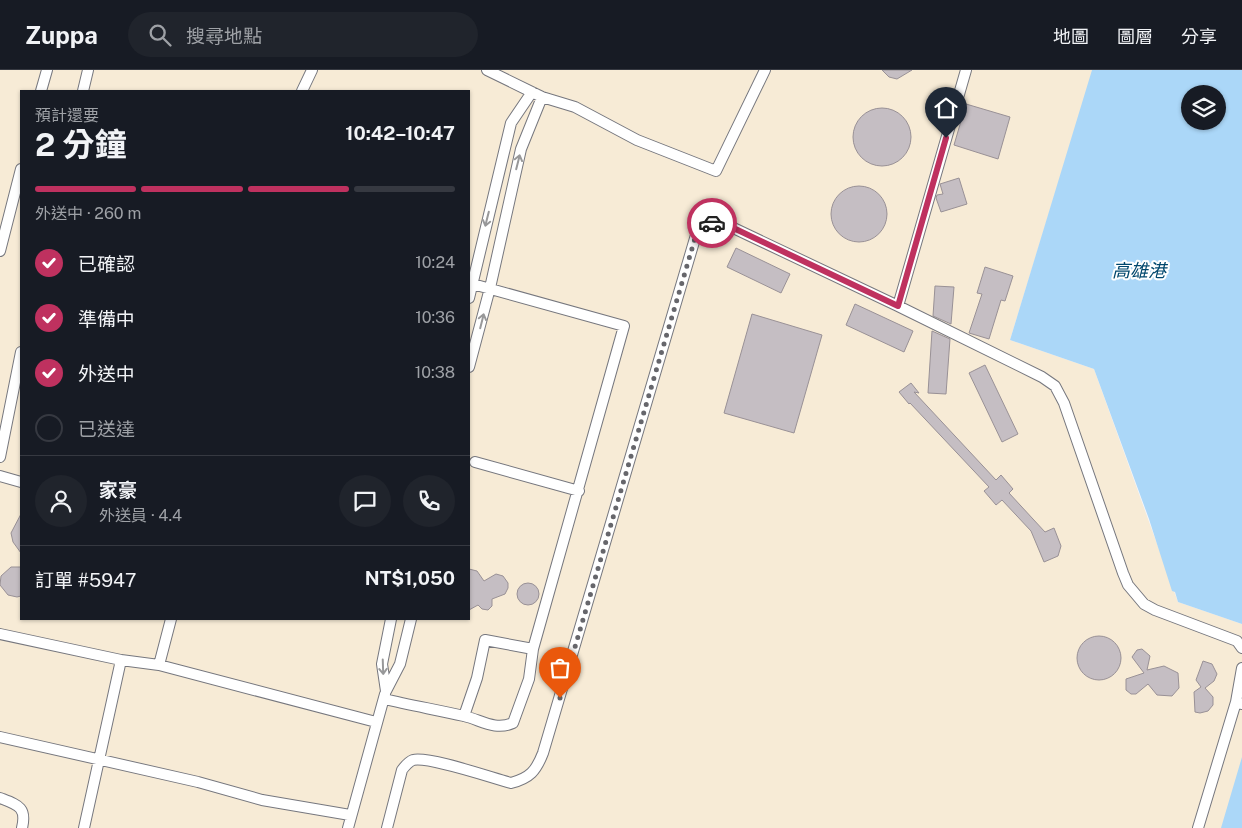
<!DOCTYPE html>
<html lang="zh-TW">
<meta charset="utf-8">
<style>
:root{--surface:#171b24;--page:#20242c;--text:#f1f3f6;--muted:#9ea1a6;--line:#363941;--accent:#bf315f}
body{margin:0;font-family:"Public Sans","Noto Sans TC",sans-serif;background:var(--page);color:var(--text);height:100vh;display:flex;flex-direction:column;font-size:19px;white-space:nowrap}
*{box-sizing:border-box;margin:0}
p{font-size:16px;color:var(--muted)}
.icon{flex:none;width:28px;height:28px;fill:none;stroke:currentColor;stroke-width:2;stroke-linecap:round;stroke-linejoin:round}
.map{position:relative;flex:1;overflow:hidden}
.details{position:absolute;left:20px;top:20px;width:450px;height:530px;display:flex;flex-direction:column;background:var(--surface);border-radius:0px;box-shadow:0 1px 4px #0004}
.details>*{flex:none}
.fabs{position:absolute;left:1181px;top:15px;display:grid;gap:10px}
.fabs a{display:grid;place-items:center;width:45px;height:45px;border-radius:50%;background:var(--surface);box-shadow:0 1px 4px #0004;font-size:25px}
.pin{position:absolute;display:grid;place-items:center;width:42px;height:42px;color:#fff;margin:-51px -21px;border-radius:50% 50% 50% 0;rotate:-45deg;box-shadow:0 0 5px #0007}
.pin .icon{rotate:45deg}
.courier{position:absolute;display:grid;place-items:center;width:50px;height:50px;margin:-25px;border:4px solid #bf315f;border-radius:50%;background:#fff;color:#222;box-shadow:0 1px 6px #0007}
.summary em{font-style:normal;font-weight:700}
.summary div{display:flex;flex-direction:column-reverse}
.summary{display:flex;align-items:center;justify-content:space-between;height:85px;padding:0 15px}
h1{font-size:32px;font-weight:700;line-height:38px}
.bar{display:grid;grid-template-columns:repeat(4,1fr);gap:8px 5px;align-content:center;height:60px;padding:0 15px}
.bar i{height:6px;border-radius:4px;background:var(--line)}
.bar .current{background:var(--accent)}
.bar p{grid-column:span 4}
.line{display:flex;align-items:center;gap:12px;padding:0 15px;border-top:1px solid var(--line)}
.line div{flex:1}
.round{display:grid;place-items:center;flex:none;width:52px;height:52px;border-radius:26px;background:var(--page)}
ol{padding:0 15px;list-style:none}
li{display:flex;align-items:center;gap:15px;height:55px}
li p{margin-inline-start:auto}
li .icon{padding:5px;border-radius:50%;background:var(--accent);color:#fff;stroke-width:4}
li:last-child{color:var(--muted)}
li i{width:28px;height:28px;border:2px solid var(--line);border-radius:50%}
header{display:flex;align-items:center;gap:30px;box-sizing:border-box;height:70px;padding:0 25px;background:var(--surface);border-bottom:1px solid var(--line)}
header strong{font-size:24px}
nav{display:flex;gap:28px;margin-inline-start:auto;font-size:18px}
.search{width:350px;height:45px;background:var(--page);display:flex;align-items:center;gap:12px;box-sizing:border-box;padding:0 18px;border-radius:28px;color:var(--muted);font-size:19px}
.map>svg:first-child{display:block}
.industrial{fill:#f7ebd6;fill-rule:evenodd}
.water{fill:#abd7f8;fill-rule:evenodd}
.building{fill:#c5bec3;stroke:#999196}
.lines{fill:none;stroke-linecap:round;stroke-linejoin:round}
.minor-casing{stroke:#76777e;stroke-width:12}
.minor{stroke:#fff;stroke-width:10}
.oneway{stroke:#989899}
.done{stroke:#66666b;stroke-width:5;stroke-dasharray:0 9}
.route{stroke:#bf315f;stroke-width:6}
.labels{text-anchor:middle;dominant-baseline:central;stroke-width:4;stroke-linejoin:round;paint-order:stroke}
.water-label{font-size:18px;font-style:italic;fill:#00476d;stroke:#fff}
</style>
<header>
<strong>Zuppa</strong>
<div class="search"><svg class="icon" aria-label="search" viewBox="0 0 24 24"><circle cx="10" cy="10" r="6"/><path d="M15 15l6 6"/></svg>搜尋地點</div>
<nav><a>地圖</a><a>圖層</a><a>分享</a></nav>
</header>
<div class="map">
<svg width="1242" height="758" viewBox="0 0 1242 758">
<rect width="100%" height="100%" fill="#f4f6fe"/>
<path class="industrial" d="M0,0H1093L1010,270L1094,299L1178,532L1242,554V758H0ZM21,21H469V549H21Z"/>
<path class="water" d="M1092,0H1242V554L1178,532L1175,522L1172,521L1149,449L1094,299L1010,270ZM1190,24H1218V51H1190Z
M1242,687V758H1221Z"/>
<path class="building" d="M882,0H912L897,9L889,7Z
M966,34L1010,47L998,89L954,75Z
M853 67a29 29 0 1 1 58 0a29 29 0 1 1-58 0Z
M959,108L967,134L941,142L936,128L937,125L943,124L940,114Z
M831 144a28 28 0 1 1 56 0a28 28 0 1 1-56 0Z
M736,178L790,204L781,223L727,197Z
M985,197L1013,206L1005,231L1001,230L989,269L969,263L982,224L977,223Z
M935,216L954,217L951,254L933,246Z
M855,234L913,261L904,282L846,255Z
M752,244L822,265L794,363L724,343Z
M932,261L950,269L946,324L928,323Z
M985,295L1018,364L1002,372L969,303Z
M911,313L919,323L914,322L996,410L1001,405L1013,419L1009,423L1045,462L1054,458L1061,476L1058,486L1044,492L1031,461L1002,430L996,435L984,421L989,417L910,333L909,334L899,322Z
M21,444V483L13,472L11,463Z
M11,497H21V526L17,527L8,525L0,515L1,506Z
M469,499L477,501L484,511L496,504L503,506L508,513V518L505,524L492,529V536L488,540L482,539L478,535L469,540Z
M517 524a11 11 0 1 1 22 0a11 11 0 1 1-22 0Z
M1077 588a22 22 0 1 1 44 0a22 22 0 1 1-44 0Z
M1142,579L1150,586L1147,600L1164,596L1178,603L1179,618L1172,626L1157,625L1148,614L1136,624H1131L1126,620V609L1144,603L1132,587L1137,580Z
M1203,591L1212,594L1217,604L1214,611L1205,618L1213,627V635L1208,641L1200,643L1195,642L1194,622L1201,617L1196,610Z"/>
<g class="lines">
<defs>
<path id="minor" d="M487,0L542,27L575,37L637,70L716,101L765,0
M966,0L898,236L1042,307L1055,316L1064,333L1123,503L1128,515L1144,534L1155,540L1237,571L1242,578
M41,21L47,0
M83,21L88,0
M302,21L312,0
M0,181L21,99
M469,228L511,53L532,22
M469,297L490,218L521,79L542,27
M0,387L21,282
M475,392L579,421
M0,406L21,412
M391,549L382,594L386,621L400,594L411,549
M0,564L121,590L159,595L376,652
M159,595L171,549
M384,629C410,635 437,640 464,646C481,650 495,661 513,653L529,609L533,579L624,256L469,213
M1242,634L1236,632L1242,598
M464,646L477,608L485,570L533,579
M0,667L198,712L262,730L350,745
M0,728C18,735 27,737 22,758
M84,758L121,590
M348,758L385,624
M387,758L402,700C405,696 408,692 413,690C429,686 492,708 511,713C530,708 536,701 543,683L696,165C705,155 711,152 725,154L898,236
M1198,758L1236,632"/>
</defs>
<use href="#minor" class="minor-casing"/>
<use href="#minor" class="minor"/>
</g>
<defs><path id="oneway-shaft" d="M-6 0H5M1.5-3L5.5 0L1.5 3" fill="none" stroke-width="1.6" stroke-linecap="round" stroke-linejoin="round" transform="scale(1.25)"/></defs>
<g class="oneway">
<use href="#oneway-shaft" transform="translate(518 92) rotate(-76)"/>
<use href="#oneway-shaft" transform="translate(487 149) rotate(104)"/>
<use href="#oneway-shaft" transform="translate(482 251) rotate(-76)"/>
<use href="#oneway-shaft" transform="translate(383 597) rotate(88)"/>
</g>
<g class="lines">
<path class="done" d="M560,628L696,165L703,157L712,153"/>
<path class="route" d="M712,153L725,154L898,236L946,68"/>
</g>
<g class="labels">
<g class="water-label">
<text x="1139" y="200">高雄港</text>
</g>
</g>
</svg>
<div class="fabs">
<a><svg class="icon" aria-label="layers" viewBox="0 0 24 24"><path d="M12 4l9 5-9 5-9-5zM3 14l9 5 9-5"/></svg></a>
</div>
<div class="pin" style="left:560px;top:628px;background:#ea580c"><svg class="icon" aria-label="bag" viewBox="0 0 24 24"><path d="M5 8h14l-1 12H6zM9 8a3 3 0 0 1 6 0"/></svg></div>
<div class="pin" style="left:946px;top:68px;background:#1f2937"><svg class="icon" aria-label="home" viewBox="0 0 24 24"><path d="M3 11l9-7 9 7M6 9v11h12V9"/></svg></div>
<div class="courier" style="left:712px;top:153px"><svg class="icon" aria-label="car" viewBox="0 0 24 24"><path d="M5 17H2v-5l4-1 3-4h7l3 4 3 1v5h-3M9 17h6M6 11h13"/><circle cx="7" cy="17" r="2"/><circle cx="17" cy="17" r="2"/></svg></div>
<section class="details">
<div class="summary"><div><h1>2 分鐘</h1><p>預計還要</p></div><em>10:42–10:47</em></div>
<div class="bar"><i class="current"></i><i class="current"></i><i class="current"></i><i></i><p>外送中 · 260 m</p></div>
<ol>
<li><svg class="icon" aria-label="check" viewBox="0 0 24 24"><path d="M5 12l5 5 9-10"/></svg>已確認<p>10:24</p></li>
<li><svg class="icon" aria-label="check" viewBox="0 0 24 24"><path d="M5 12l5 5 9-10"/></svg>準備中<p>10:36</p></li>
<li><svg class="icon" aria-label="check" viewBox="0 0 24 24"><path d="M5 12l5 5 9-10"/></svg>外送中<p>10:38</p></li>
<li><i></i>已送達</li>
</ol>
<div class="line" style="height:90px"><a class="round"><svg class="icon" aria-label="person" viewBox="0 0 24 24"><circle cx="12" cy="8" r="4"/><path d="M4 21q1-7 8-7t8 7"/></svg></a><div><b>家豪</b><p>外送員 · 4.4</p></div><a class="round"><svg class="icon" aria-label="chat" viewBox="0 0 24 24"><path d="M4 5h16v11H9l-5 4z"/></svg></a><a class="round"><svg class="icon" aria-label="phone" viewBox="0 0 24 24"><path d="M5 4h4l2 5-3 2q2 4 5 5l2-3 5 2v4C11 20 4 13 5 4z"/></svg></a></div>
<div class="line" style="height:65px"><div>訂單 #5947</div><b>NT$1,050</b></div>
</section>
</div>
